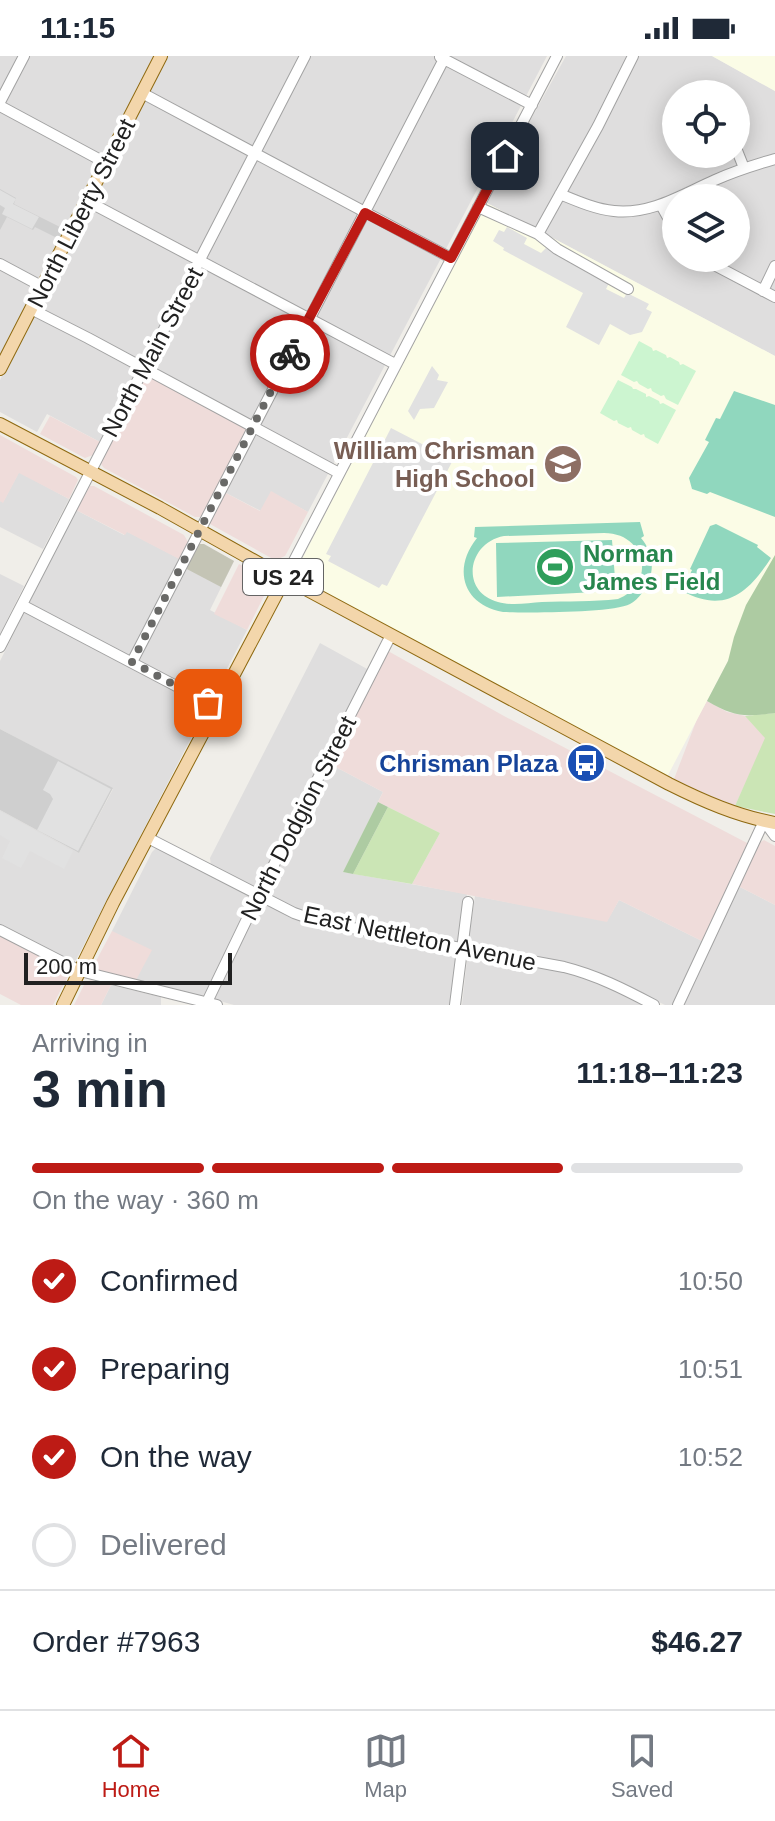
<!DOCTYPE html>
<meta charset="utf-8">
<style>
:root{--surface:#fff;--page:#f6f6f7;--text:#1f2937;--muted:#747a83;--line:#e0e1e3;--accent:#bd1b15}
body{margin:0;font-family:Arial,sans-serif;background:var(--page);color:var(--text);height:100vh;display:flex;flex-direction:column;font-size:30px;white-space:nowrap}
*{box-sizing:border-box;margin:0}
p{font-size:26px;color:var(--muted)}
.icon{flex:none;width:44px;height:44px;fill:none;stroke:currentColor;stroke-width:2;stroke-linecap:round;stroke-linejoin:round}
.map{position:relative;height:949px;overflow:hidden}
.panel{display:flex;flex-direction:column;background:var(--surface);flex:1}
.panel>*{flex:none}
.controls{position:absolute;left:662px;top:24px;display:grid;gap:16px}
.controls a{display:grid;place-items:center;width:88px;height:88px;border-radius:50%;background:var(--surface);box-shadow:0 4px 20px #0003;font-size:40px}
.scale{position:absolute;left:24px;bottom:20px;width:208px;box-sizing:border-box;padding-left:8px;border:4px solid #212121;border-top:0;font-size:22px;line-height:28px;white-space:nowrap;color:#212121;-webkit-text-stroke:6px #fff;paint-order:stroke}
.pin{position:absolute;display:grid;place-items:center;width:68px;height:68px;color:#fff;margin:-34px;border-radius:16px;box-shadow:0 4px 12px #0006}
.courier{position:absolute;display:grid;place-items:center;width:80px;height:80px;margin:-40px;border:6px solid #bd1b15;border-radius:50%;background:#fff;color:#222;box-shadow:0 2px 10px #0007}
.summary em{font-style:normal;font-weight:700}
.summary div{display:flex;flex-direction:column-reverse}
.summary{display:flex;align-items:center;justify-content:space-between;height:136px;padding:0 32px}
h1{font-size:52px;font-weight:700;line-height:60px}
.bar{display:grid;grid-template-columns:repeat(4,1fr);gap:12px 8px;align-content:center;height:96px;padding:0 32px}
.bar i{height:10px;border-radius:6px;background:var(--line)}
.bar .active{background:var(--accent)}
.bar p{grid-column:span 4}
.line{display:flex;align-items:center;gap:20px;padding:0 32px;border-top:2px solid var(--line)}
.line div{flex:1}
ol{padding:0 32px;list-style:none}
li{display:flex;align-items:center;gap:24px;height:88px}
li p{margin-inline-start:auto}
li .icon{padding:8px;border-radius:50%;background:var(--accent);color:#fff;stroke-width:4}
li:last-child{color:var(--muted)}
li i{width:44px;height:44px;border:4px solid var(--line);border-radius:50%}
.status{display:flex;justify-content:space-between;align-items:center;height:56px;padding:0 40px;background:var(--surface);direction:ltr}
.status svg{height:22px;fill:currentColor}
.menu{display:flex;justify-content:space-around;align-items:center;height:112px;border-top:2px solid var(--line);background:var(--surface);font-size:22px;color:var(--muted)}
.menu a{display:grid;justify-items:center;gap:4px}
.menu .active{color:var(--accent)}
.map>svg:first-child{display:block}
.residential{fill:#dfdede;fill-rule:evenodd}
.commercial{fill:#efdcda}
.education{fill:#fbfce6}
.religious{fill:#cfcfcf}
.construction{fill:#c4c4b5}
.grass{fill:#cbe5b5}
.forest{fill:#adcba2}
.park{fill:#ccf5d0}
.pitch{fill:#90d7be;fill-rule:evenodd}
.parking{fill:#e1e1e1}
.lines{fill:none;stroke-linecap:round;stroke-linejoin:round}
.minor-casing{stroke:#a2a2a2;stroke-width:12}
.major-casing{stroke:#8e6910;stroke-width:14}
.minor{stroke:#fff;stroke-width:10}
.major{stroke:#f3d6ab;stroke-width:12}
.done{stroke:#696967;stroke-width:8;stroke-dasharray:0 14.4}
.route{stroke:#bd1b15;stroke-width:10}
.labels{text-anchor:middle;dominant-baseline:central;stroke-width:8;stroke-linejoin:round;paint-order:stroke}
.shield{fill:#fff;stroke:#646464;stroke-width:2}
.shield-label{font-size:22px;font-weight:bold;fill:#212121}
.street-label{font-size:24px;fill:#212121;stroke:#fff}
.education-label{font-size:24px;font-weight:bold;fill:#785e54;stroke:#fff;text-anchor:end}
.leisure-label{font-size:24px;font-weight:bold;fill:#27864d;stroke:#fff;text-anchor:start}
.transit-label{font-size:24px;font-weight:bold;fill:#164399;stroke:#fff;text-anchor:end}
</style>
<div class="status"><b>11:15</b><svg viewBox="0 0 49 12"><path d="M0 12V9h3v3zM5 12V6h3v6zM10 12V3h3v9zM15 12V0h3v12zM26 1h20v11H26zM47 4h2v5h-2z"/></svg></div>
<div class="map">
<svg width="775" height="949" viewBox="0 0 775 949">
<rect width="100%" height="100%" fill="#f0eee9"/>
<path class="residential" d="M0,0H547L308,456L271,436L261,455L224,436L258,369L140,306L100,386L47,358L37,376L0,356V324L9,306L0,301Z
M566,0H712L775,35V300L485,146ZM676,38H736V98H676ZM676,142H736V202H676Z
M19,416L69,443L43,493L0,471V445L3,446Z
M76,454L124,479L126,475L186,506L196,488L199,487L234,505L210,554L247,574L76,904L72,905L0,869V754L79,797L113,733L0,673V605Z
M0,518L24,530L0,578Z
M320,587L369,614L259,830L251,831L211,810L210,802Z
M330,708L383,736L343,816L467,838L460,887L319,863L299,855L270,840L267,833Z
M156,792H158L251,839L252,841L251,847L206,937L202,940L135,926L112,875L152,796Z
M738,830L775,849V949H683Z
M475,840L607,865L619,844L704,886L677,949H665L593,914L468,888Z
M263,846L304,865L457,896L451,949H234L216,944L214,941L259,849Z
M471,899L580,919L648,949H462L467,904Z
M111,929L161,941V949H101Z"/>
<path class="commercial" d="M146,317L246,373L204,456L200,461H195L104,412L101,408L100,404Z
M50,360L100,386L93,399L85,402L40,378Z
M0,379L76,421L78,424L69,443L19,417L3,447L0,445Z
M90,430H94L184,479L188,486L179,503L127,476L125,479L76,454Z
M271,435L308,456L290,491L285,500L278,503H273L210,468V464L224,436L260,455Z
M239,508L267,523L269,526V530L247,574L214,558Z
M388,595L504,660L749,788L704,886L619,844L607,866L412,828L440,777L378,746L383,736L330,708Z
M707,645L727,656L745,660L766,682L735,750L704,737L674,723L697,663Z
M764,784L775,790V849L738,830L759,787Z
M112,875L152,894L135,926L95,915V907Z
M0,878L64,912L68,916V920L53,949H21L0,938Z
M91,924L111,929L101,949H74L85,927Z"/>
<path class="education" d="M712,0H775V35Z
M485,146L775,300V515L667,721L294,519Z"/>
<path class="religious" d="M0,133L16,142L14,148L66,174L61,184L35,171L33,174L7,161L0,174Z
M0,673L113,732L79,797L0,754Z"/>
<path class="construction" d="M196,488H204L234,505L221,531L183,511Z"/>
<path class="grass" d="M775,657V758L735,750L765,682L745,660Z
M388,751L440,777L412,828L353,818Z"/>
<path class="forest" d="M775,499V657C743,661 735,661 707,645L728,605L734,581L746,549Z
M378,746L388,751L353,818L343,816Z"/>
<path class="park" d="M639,285L652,292L653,295L656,294L666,299L667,302L670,301L679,306L680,309L683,308L696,315L678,349L666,343L664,339L661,340L652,335L651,332L648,333L639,328L637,325L634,326L621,319Z
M618,324L632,331L633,333H636L646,338V341L649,340L659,345L660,348L663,347L676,354L658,388L645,381L644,378L641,379L632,374L631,371L628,372L618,367L617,364L614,365L600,357Z"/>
<path class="pitch" d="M734,335L775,349V461L710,436L707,438L692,433L689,422L709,386L705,384L716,362L720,363Z
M640,466L644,480L641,482C651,494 655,509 649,524C646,533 639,543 630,548C613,557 527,557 503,556C463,549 452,513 477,482L474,481L475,471ZM604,477C646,477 657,527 618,543C593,546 567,545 542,546C528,547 512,550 498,546C460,536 467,487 504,480Z
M716,468L758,489L757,491L771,502C748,537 725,558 682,535L692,514L690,513L710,470Z
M612,484L616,535L497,541L496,487Z"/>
<path class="parking" d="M0,134L16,143L13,148L39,161L32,173L2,158L5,152L0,149Z
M507,171L527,182L524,188L541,197L546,192L609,227L606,233L624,242L627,237L649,248L646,253L652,256L642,276L630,279L610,268L599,289L566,271L583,237L503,194L504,192L493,185L499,174L504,176Z
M432,310L439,319L437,324L448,326L434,352L420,353L414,364L408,355Z
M391,372L453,404L387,530L382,528L379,532L328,505L331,500L326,498Z
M58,705L111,733L78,795L37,774L53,743L50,738L43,734Z
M0,755L73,795L64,813L30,795L21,812L2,802L10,785L0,779Z"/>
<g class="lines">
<defs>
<path id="minor" d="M440,1L532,49
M142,37L451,202
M0,46L24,0
M0,50L106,107
M736,92L744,112
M560,138C577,145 595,153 614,155C651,159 683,138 715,124C735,115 754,109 775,103
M87,145L395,308
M661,149L676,176
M478,151L538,178L557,193L628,233
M538,178L598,70L633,0
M701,202L775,241
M0,208L43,231
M763,235L775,210
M31,253L88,282L339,417
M285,522L557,0
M22,549L218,652
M0,591L305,0
M132,606L444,3
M764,765L775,780
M148,782L294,857L320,866L564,911C596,919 624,933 654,949
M0,874L80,915L217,949
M207,946L259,838L391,579
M455,949L468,846
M678,949L764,765"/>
<path id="major" d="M0,313L161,0
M0,368L160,452L285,522L669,728C703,745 737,760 775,767
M63,949L113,847L285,522"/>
</defs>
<use href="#minor" class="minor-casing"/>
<use href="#major" class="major-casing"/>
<use href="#minor" class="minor"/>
<use href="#major" class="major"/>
</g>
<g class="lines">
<path class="done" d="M208,647L132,606L290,298"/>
<path class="route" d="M290,298L365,157L451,202L505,100"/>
</g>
<defs>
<symbol id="school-disc" viewBox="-11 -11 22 22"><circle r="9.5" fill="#8d6e63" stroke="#fff"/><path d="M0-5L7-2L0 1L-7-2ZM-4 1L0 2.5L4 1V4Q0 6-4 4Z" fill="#fff"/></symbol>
<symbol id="stadium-disc" viewBox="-11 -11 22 22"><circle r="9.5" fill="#2e9e5b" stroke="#fff"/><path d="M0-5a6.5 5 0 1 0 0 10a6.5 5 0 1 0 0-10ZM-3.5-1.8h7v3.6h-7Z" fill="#fff"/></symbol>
<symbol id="bus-disc" viewBox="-11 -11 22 22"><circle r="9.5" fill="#1a4fb4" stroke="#fff"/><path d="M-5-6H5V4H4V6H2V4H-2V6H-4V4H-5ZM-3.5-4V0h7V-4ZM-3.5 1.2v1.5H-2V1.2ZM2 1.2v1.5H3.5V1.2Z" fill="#fff"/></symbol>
</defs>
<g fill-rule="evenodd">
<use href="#school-disc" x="541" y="386" width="44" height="44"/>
<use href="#stadium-disc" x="533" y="489" width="44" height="44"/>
<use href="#bus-disc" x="564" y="685" width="44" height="44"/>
</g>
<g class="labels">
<rect class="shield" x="243" y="503" width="80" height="36" rx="6"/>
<g class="shield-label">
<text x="283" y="521">US 24</text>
</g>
<g class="street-label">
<text transform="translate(81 157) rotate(-63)">North Liberty Street</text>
<text transform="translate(152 296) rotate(-62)">North Main Street</text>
<text transform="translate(298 762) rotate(-63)">North Dodgion Street</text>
<text transform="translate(420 882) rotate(12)">East Nettleton Avenue</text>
</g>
<g class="education-label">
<text x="535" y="394">William Chrisman<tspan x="535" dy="28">High School</tspan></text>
</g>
<g class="leisure-label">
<text x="583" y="497">Norman<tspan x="583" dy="28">James Field</tspan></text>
</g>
<g class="transit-label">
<text x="558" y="707">Chrisman Plaza</text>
</g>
</g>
</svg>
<div class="controls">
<a><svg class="icon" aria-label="locate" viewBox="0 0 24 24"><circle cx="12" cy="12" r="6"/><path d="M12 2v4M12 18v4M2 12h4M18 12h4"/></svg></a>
<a><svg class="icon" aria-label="layers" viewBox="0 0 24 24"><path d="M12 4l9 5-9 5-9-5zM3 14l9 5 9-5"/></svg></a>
</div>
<div class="scale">200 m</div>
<div class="pin" style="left:208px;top:647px;background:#ea580c"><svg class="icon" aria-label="bag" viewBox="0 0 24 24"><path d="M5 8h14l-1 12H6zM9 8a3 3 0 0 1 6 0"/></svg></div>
<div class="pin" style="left:505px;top:100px;background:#1f2937"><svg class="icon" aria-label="home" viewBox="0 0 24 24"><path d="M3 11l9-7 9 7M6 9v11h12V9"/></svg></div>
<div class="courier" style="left:290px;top:298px"><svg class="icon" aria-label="bike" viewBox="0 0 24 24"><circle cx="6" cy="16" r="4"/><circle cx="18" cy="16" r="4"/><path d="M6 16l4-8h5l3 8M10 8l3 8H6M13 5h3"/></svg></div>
</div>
<section class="panel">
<div class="summary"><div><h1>3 min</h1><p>Arriving in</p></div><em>11:18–11:23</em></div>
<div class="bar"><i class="active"></i><i class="active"></i><i class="active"></i><i></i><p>On the way · 360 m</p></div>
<ol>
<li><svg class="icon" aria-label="check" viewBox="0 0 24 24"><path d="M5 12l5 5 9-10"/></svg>Confirmed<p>10:50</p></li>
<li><svg class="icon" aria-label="check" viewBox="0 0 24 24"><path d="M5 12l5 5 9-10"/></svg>Preparing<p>10:51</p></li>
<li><svg class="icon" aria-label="check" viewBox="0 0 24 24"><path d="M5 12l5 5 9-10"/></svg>On the way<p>10:52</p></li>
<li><i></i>Delivered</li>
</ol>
<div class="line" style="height:104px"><div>Order #7963</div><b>$46.27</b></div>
</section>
<nav class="menu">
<a class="active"><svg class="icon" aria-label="home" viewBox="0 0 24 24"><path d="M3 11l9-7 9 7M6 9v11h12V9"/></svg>Home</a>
<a><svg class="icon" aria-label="map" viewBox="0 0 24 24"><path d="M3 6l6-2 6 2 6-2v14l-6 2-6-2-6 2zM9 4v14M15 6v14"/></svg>Map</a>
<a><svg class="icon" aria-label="saved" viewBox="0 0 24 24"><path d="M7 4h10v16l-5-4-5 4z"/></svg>Saved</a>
</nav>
